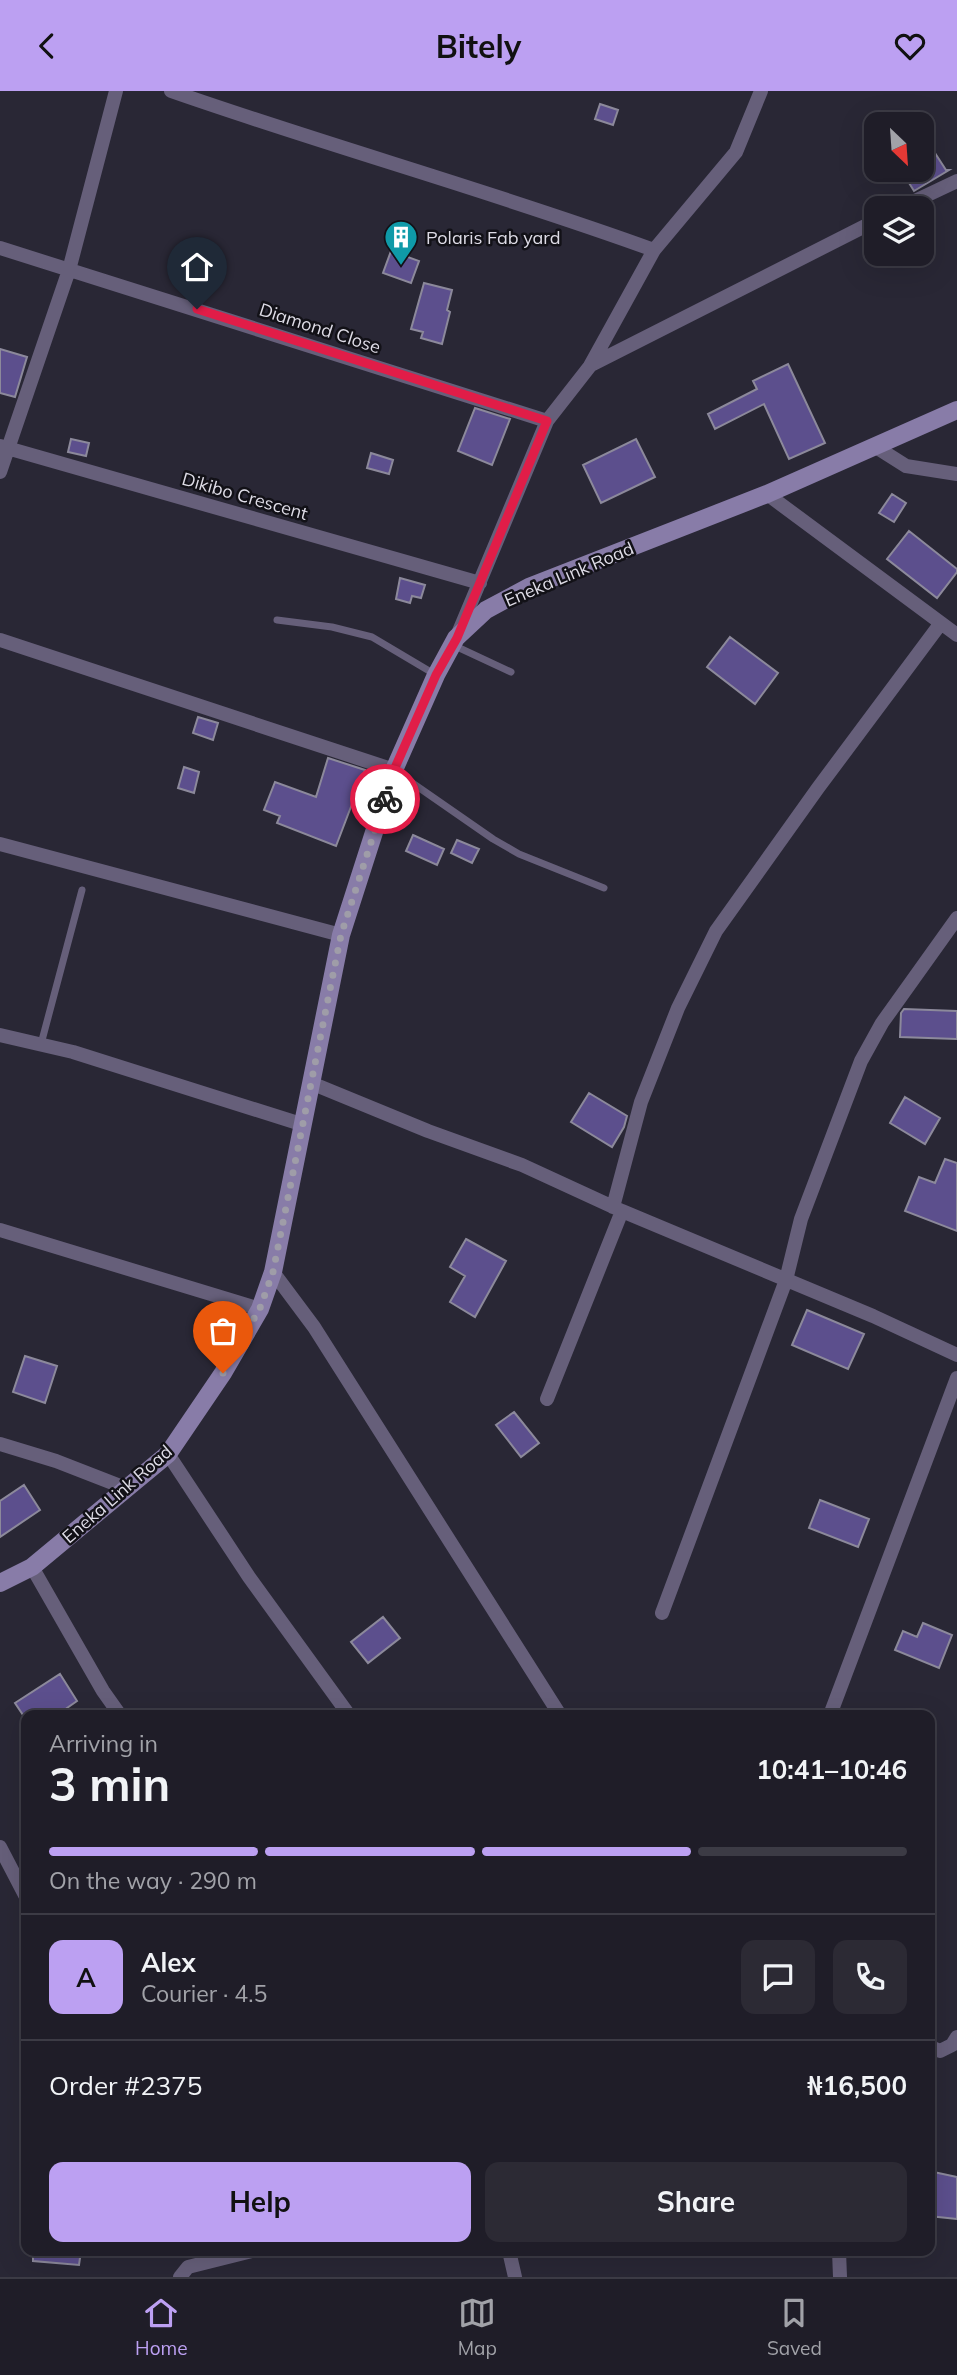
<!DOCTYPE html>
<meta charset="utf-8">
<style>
:root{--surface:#1f1d28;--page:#2c2a34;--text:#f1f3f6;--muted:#a1a2a8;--line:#3c3b45;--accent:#bca0f2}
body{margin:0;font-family:Mulish,sans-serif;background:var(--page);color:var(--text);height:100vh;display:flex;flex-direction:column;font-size:26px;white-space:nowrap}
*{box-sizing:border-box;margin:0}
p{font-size:23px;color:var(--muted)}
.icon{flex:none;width:38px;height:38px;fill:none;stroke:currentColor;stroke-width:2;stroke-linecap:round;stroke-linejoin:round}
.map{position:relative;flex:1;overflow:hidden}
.sheet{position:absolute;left:21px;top:1619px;width:914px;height:546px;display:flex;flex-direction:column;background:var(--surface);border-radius:14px;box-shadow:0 7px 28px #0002,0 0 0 2px var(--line)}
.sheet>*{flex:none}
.needle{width:46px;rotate:155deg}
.controls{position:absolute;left:864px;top:21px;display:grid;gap:14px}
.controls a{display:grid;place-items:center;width:70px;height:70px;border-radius:14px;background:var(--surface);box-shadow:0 7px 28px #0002,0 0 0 2px var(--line);font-size:35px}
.pin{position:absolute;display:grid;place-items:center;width:60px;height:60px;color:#fff;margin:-72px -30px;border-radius:50% 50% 50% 0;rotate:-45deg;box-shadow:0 0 7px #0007}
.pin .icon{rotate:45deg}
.courier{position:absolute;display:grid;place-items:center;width:70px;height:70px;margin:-35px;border:5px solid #e11d48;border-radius:50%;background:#fff;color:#222;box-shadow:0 2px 9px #0007}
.overview em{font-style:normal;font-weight:700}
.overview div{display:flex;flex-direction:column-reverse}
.overview{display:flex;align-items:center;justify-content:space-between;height:119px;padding:0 28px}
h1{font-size:46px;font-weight:700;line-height:52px}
.bar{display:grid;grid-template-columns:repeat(4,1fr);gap:10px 7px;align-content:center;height:84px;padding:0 28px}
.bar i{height:9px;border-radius:5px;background:var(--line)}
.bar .active{background:var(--accent)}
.bar p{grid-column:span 4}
.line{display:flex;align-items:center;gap:18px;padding:0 28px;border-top:2px solid var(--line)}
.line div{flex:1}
.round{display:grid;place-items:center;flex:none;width:74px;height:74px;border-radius:14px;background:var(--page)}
.cta{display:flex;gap:14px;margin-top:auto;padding:14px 28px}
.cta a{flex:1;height:80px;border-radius:14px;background:var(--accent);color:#111;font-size:28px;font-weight:700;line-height:80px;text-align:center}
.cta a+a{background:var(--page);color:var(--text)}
header{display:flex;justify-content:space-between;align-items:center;height:91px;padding:0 28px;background:var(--accent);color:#111;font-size:32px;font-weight:700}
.tabs{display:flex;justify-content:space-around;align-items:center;height:98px;border-top:2px solid var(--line);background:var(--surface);font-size:19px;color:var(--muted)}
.tabs a{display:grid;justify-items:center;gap:4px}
.tabs .active{color:var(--accent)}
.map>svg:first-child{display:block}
.building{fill:#5c4f8d;stroke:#8c899b;stroke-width:2}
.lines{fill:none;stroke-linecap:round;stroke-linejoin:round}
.lane{stroke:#665f7a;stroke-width:7}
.street{stroke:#665f7a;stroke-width:14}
.secondary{stroke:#887ca8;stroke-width:18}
.done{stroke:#9f9da8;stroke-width:7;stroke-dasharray:0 12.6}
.route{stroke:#e11d48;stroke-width:9}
.labels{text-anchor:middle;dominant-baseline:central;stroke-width:5;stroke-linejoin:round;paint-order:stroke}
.poi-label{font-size:18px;fill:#dedce6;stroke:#121117;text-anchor:start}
.street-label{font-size:18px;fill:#dedce6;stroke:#121117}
</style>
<header><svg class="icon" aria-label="back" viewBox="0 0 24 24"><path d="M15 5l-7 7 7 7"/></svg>Bitely<svg class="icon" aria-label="heart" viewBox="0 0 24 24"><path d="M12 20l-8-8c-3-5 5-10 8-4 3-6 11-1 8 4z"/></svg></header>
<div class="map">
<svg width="957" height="2186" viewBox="0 0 957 2186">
<rect width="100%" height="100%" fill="#292735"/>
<path class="building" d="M600,13L618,19L613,34L595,28Z
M922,42L946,79H949L914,100L901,79H922Z
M391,160L419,170L411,192L383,182Z
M424,192L452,199L447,219L450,221L442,253L421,247L423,241L411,238Z
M0,258L27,266L15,306L0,302Z
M788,273L825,352L789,368L764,313L715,338L708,323L757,298L753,290Z
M475,317L510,328L492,374L458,360Z
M71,348L89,352L86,365L68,361Z
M636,348L655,386L601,412L583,374Z
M371,362L393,369L389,383L367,377Z
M892,403L906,412L894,431L879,422Z
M909,440L957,478V481L937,507L887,468Z
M400,487L425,494L421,507L412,505L410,512L396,508Z
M730,546L778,582L755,613L707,576Z
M198,626L218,632L213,649L193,642Z
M328,667L365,679L336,755L277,732L280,725L264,719L275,691L316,706Z
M184,676L199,681L194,702L178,697Z
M413,744L444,758L437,774L406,760Z
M457,749L479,758L472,772L451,762Z
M904,918L957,920V948L900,946L901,922Z
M589,1002L627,1025L624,1036L612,1056L571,1031Z
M905,1006L940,1027L925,1053L890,1032Z
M945,1068L957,1072V1140L905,1120L919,1086L935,1092Z
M466,1148L506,1170L475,1226L450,1211L465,1185L450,1176Z
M807,1219L864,1243L848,1278L792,1254Z
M25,1265L57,1275L45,1312L13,1301Z
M514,1321L539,1352L521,1366L496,1334Z
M24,1394L40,1419L0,1446V1410Z
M820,1409L869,1428L858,1456L809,1437Z
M383,1526L400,1547L368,1572L351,1551Z
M923,1532L952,1544L939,1577L895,1559L903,1540L917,1546Z
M60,1583L77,1610L67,1617L72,1624H23L15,1612Z
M929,2080L957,2086V2128L929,2125Z
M33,2160H81L79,2174L33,2170Z"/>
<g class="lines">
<path class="lane" d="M277,529L332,536L372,546L436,584
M453,554L511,581
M395,680L493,748L519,763L604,797
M41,953L82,799"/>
<path class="street" d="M171,0C331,56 495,101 654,159
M900,117L957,90
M0,157L547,330
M591,274L877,129
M0,355L480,492
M876,356L906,375L957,383
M0,381L69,179L116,0
M767,403L957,544
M457,545L547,330L590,275L654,159L736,61L761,0
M0,549L394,679
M0,753L341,844
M0,944L73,961L301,1033
M311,992L428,1040L522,1074L622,1120L873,1225L957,1264
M613,1116L641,1011L678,917L716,840L818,697L941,532
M0,1139L260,1218
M273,1181L314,1236L560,1624
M547,1308L622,1120
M0,1353L56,1370L128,1398
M168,1363L249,1486L349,1624
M32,1476L103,1600L120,1624
M662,1522L786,1189L801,1128L861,970L882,932L957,827
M830,1624L957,1287
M0,1756L26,1806
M929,1955L940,1960L952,1954L957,1946
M509,2160L515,2186
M839,2160L840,2186
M180,2186L188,2176L252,2160"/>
<path class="secondary" d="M0,1492L32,1476L168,1363L223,1282L260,1218L273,1181L341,844L394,679L436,584L456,547L486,519L529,496L767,403L957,319"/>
</g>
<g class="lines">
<path class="done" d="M223,1282L260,1217L273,1181L341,844L385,708"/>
<path class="route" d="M197,218L547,330L457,547L436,584L394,679L385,708"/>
</g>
<defs>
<symbol id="building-pin" viewBox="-11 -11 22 30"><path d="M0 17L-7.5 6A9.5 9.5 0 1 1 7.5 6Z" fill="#0f9aa8" stroke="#121117"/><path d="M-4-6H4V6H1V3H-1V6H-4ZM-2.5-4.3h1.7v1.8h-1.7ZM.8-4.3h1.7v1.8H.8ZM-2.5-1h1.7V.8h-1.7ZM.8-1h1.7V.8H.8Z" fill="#fff"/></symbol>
</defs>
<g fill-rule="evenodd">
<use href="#building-pin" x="382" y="127" width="38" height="52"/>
</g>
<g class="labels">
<g class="poi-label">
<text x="426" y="146">Polaris Fab yard</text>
</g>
<g class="street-label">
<text transform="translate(320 237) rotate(18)">Diamond Close</text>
<text transform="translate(245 405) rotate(16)">Dikibo Crescent</text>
<text transform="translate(569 483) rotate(-23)">Eneka Link Road</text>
<text transform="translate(117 1403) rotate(-41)">Eneka Link Road</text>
</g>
</g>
</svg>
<div class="controls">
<a><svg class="needle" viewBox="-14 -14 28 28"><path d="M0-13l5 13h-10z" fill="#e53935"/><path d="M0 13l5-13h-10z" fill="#a1a2a8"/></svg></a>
<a><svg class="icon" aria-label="layers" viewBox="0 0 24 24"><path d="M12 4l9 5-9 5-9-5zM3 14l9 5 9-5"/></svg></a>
</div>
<div class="pin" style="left:223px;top:1282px;background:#ea580c"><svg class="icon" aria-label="bag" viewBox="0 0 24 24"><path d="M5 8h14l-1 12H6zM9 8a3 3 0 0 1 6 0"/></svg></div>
<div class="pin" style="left:197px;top:218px;background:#1f2937"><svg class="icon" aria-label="home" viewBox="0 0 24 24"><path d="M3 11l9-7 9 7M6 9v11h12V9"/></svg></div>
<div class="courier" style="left:385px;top:708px"><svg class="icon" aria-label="bike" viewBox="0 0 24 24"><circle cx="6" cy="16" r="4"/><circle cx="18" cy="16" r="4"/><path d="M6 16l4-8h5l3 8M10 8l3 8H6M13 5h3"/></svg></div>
<section class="sheet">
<div class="overview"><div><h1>3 min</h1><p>Arriving in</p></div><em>10:41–10:46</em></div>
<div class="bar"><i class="active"></i><i class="active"></i><i class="active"></i><i></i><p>On the way · 290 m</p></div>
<div class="line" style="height:126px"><b class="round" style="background:var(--accent);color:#111">A</b><div><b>Alex</b><p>Courier · 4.5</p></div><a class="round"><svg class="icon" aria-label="chat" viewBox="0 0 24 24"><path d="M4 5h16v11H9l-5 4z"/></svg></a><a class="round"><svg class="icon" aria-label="phone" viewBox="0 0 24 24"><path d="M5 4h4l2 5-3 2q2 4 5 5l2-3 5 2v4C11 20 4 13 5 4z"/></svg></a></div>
<div class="line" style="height:91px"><div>Order #2375</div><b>₦16,500</b></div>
<div class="cta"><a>Help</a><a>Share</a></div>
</section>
</div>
<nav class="tabs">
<a class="active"><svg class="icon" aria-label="home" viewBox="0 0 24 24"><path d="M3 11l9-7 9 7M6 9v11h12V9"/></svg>Home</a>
<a><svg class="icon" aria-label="map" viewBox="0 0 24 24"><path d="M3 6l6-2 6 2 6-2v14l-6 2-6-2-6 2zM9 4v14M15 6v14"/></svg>Map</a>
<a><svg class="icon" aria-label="saved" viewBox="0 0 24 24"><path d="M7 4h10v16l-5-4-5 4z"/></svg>Saved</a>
</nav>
